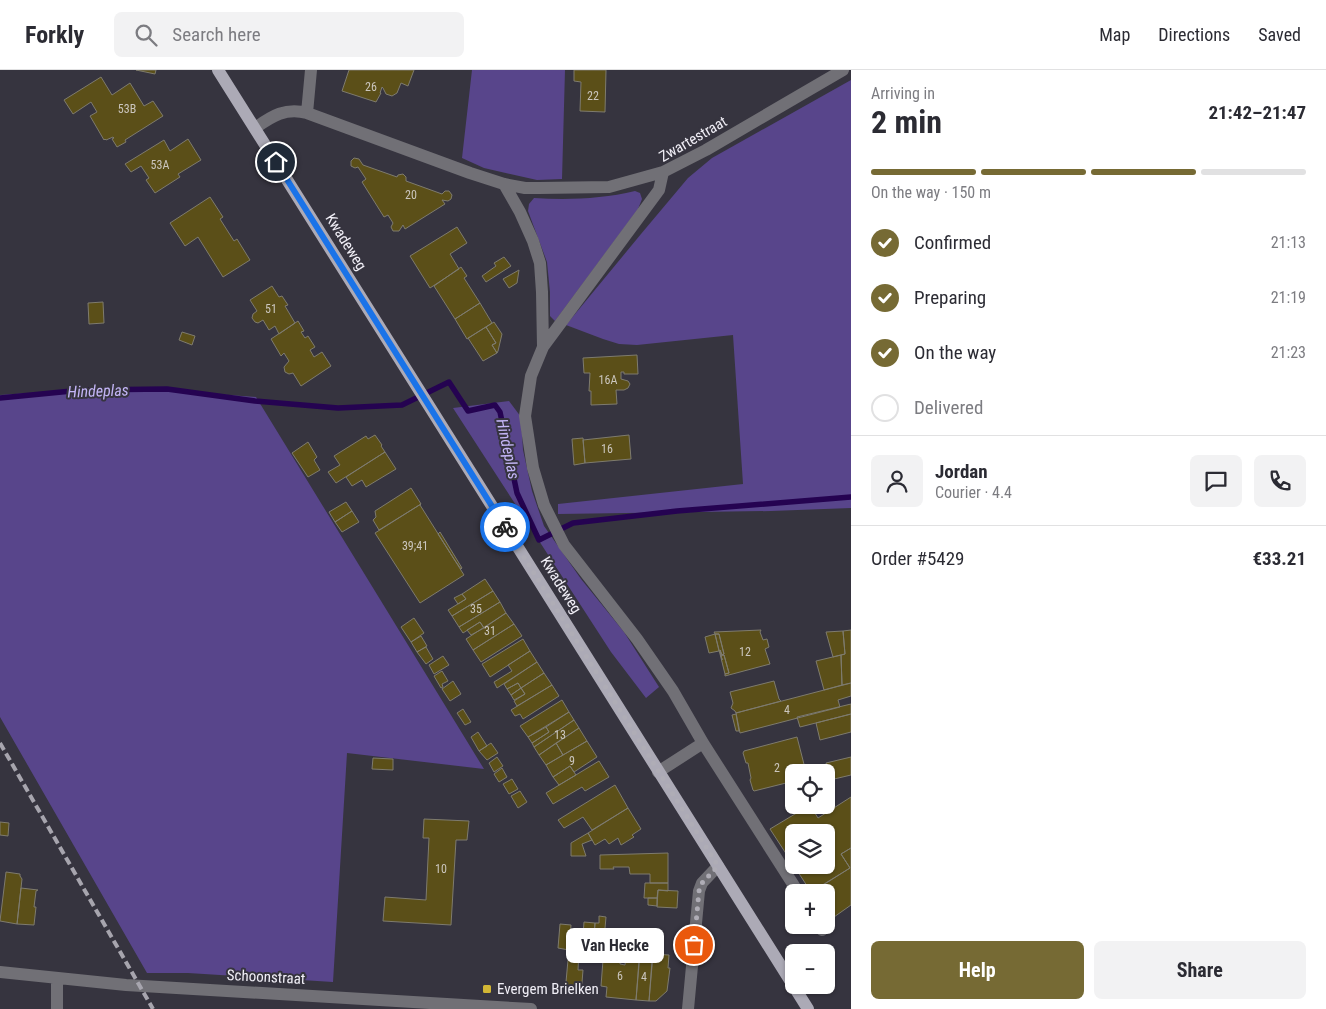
<!DOCTYPE html>
<meta charset="utf-8">
<style>
:root{--surface:#fff;--page:#f2f2f3;--text:#2b2b33;--muted:#7c7c81;--line:#e1e1e2;--accent:#766a34}
body{margin:0;font-family:"Roboto Condensed",sans-serif;background:var(--page);color:var(--text);height:100vh;display:flex;flex-direction:column;font-size:19px;white-space:nowrap}
*{box-sizing:border-box;margin:0}
p{font-size:16px;color:var(--muted)}
.icon{flex:none;width:28px;height:28px;fill:none;stroke:currentColor;stroke-width:2;stroke-linecap:round;stroke-linejoin:round}
.map{position:relative;flex:1;overflow:hidden}
.side{display:flex;flex-direction:column;background:var(--surface);width:475px}
.side>*{flex:none}
.buttons{position:absolute;left:785px;top:694px;display:grid;gap:10px}
.buttons a{display:grid;place-items:center;width:50px;height:50px;border-radius:8px;background:var(--surface);box-shadow:0 1px 4px #0004;font-size:25px}
.pin{position:absolute;display:grid;place-items:center;width:42px;height:42px;color:#fff;margin:-21px;border:2px solid #fff;border-radius:50%;box-shadow:0 1px 5px #0007}
.courier{position:absolute;display:grid;place-items:center;width:50px;height:50px;margin:-25px;border:4px solid #1a73e8;border-radius:50%;background:#fff;color:#222;box-shadow:0 1px 6px #0007}
.bubble{position:absolute;height:35px;border-radius:8px;background:var(--surface);box-shadow:0 1px 4px #0004;font-size:16px;font-weight:700;line-height:35px;text-align:center}
.headline em{font-style:normal;font-weight:700}
.headline div{display:flex;flex-direction:column-reverse}
.headline{display:flex;align-items:center;justify-content:space-between;height:85px;padding:0 20px}
h1{font-size:32px;font-weight:700;line-height:38px}
.bar{display:grid;grid-template-columns:repeat(4,1fr);gap:8px 5px;align-content:center;height:60px;padding:0 20px}
.bar i{height:6px;border-radius:4px;background:var(--line)}
.bar .selected{background:var(--accent)}
.bar p{grid-column:span 4}
.line{display:flex;align-items:center;gap:12px;padding:0 20px;border-top:1px solid var(--line)}
.line div{flex:1}
.round{display:grid;place-items:center;flex:none;width:52px;height:52px;border-radius:8px;background:var(--page)}
ol{padding:0 20px;list-style:none}
li{display:flex;align-items:center;gap:15px;height:55px}
li p{margin-inline-start:auto}
li .icon{padding:5px;border-radius:50%;background:var(--accent);color:#fff;stroke-width:4}
li:last-child{color:var(--muted)}
li i{width:28px;height:28px;border:2px solid var(--line);border-radius:50%}
.action{display:flex;gap:10px;margin-top:auto;padding:10px 20px}
.action a{flex:1;height:58px;border-radius:8px;background:var(--accent);color:#fff;font-size:20px;font-weight:700;line-height:58px;text-align:center}
.action a+a{background:var(--page);color:var(--text)}
header{display:flex;align-items:center;gap:30px;box-sizing:border-box;height:70px;padding:0 25px;background:var(--surface);border-bottom:1px solid var(--line)}
header strong{font-size:24px}
nav{display:flex;gap:28px;margin-inline-start:auto;font-size:18px}
.search{width:350px;height:45px;background:var(--page);display:flex;align-items:center;gap:12px;box-sizing:border-box;padding:0 18px;border-radius:8px;color:var(--muted);font-size:19px}
main{display:flex;flex:1;min-height:0}
.map>svg:first-child{display:block}
.green{fill:#58458b}
.lines{fill:none;stroke-linecap:round;stroke-linejoin:round}
.stream{stroke:#250351;stroke-width:5.5}
.building{fill:#5b4f18;stroke:#7e7b6e;fill-rule:evenodd}
.minor{stroke:#717076;stroke-width:12}
.major{stroke:#acaab6;stroke-width:12}
.rail{stroke:#a7a5ae;stroke-width:4;stroke-dasharray:8 4;stroke-linecap:butt}
.done{stroke:#afadb6;stroke-width:5;stroke-dasharray:0 9}
.route{stroke:#1a73e8;stroke-width:6}
.poi-dot{fill:#d2b635;stroke:#36343f;stroke-width:2}
.labels{text-anchor:middle;dominant-baseline:central;stroke-width:4;stroke-linejoin:round;paint-order:stroke}
.number-label{font-size:12px;fill:#cbc6be}
.street-label{font-size:15px;fill:#f0eef6;stroke:#36343f}
.poi-label{font-size:15px;fill:#f0eef6;stroke:#36343f;text-anchor:start}
.water-label{font-size:16px;font-style:italic;fill:#c3b5f6;stroke:#36343f}
</style>
<header>
<strong>Forkly</strong>
<div class="search"><svg class="icon" aria-label="search" viewBox="0 0 24 24"><circle cx="10" cy="10" r="6"/><path d="M15 15l6 6"/></svg>Search here</div>
<nav><a>Map</a><a>Directions</a><a>Saved</a></nav>
</header>
<main>
<div class="map">
<svg width="851" height="939" viewBox="0 0 851 939">
<rect width="100%" height="100%" fill="#36343f"/>
<path class="green" d="M472,0H565L562,109L537,110L484,98L462,88Z
M851,10V438L771,441L558,444V434L743,414L733,265L637,275L619,274L603,269L566,255L641,164L688,108L712,88Z
M635,121L640,123L642,129L638,139L555,251L550,246V222L547,192L528,141L529,134L534,128C568,130 602,129 635,121Z
M118,317L256,327L484,699L347,683L333,912L188,903H147L0,647V325Z
M509,331L521,347L523,380L532,421L544,456L581,509L624,562L659,617L646,628L611,582L453,338Z"/>
<g class="lines">
<path class="stream" d="M0,328L82,320L167,319L255,331L338,338L402,335L449,312L468,341L495,335L500,342L517,423L539,470L573,453L677,441L851,427"/>
</g>
<path class="building" d="M136,0H156L155,4Z
M349,0H414L408,16L401,13L397,23L392,26L386,24L383,18L382,17L380,23H381L376,32L342,21Z
M574,0H606L605,42L580,41L581,12L574,11Z
M101,7L112,25L130,13L144,36L153,31L163,46L125,70L126,72L117,77L112,69L114,68L113,67L106,70L105,69L104,70L90,46L97,42L91,32L73,44L64,30Z
M188,69L201,90L178,104L180,107L155,123L146,110L149,108L141,96L131,102L125,94L164,70L170,81Z
M354,88L359,89L363,95L397,107L398,105L403,104L406,107V111L442,124L445,121H449L452,125L451,129L448,131L442,130L445,134L405,159L403,155L399,161H393L391,157L393,153L388,145L384,147L362,112L366,109L358,97L355,98L351,96V91Z
M210,127L223,147L220,149L234,171L237,169L250,190L223,207L198,167L185,176L170,153Z
M457,157L467,173L450,184L459,199L430,218L410,186Z
M504,187L511,196L486,212L482,206L496,196L494,193Z
M461,197L467,206L464,208L480,233L455,249L434,216Z
M519,200L517,213L509,218L503,209Z
M272,216L279,227L282,226L288,235L285,236L295,253L279,264L275,256L269,260L263,250L258,253L255,252L252,248L253,244L257,241L250,230Z
M103,232L104,253L89,254L88,233Z
M480,233L492,253L467,269L455,249Z
M298,251L304,261L301,262L305,268L308,266L315,277L310,280L314,287L322,282L331,296L301,316L293,303L289,304L285,302L284,297L289,291L284,283L281,286L271,269Z
M494,252L502,264L498,281L497,283L492,275L496,273L486,257Z
M486,257L496,273L492,275L497,283L483,291L468,268Z
M182,262L195,266L192,275L179,270Z
M637,285L638,304H624V302H621V309L628,311L630,314L628,318L624,320H616L617,334L591,335V321H589L590,303H584L583,288Z
M375,365L382,375L381,376L385,382L336,413L328,402L340,395L334,386L366,366L368,369Z
M629,365L631,389L585,393L583,370Z
M583,368L585,393L574,395L572,369Z
M308,372L317,387L314,390L320,400L308,407L292,383Z
M385,382L396,399L366,417L362,410L352,416L346,407Z
M411,418L421,434L379,460L373,450L376,447L375,441Z
M346,432L352,441L335,452L329,442Z
M421,434L420,435L464,505L420,533L375,463Z
M352,441L359,452L342,462L335,452Z
M440,462L462,498L461,499L454,489L438,464Z
M485,509L493,521L452,546L448,540L466,529L462,524Z
M493,521L500,532L459,557L452,546Z
M462,524L466,529L458,534L454,528Z
M500,532L506,543L484,558L480,552L463,563L459,557Z
M506,543L514,554L473,580L466,569Z
M414,548L424,563L411,572L401,557Z
M480,552L484,558L471,565L467,560Z
M514,554L522,566L481,592L473,580Z
M761,560L760,562L763,570L767,569L769,577L765,579L770,594L725,606V604L729,603L724,585H721L722,590L720,580L722,585L724,584L719,564H715L714,562Z
M851,560V613L842,615L841,585L845,584L843,561Z
M843,561L845,584L833,587L826,562Z
M715,564L719,581L709,583L705,567Z
M715,564H719L724,584L722,585L720,580L722,590L721,585H724L729,603L725,604Z
M421,566L427,576L417,582L411,572Z
M523,569L530,581L490,607L482,594Z
M426,577L433,589L426,594L417,582Z
M530,581L537,592L497,618L494,612L512,601L508,595Z
M841,585L842,615L824,620L816,591Z
M443,586L449,595L434,604L429,595Z
M537,592L544,603L521,618L518,613L507,619L504,614Z
M442,601L448,611L442,614L443,617L441,618L434,606Z
M544,603L552,615L517,636L514,631L525,624L521,618Z
M453,611L461,624L450,631L442,619Z
M774,611L779,629L781,631L736,643L735,641L731,638L733,633L730,622Z
M518,613L521,618L511,625L507,619Z
M851,613V626L838,630L840,637L740,663L736,643Z
M552,615L559,626L523,649L520,644L515,646L511,640Z
M521,618L525,624L514,630L511,625Z
M562,630L569,642L528,667L520,656Z
M851,634V644L800,657L797,647Z
M463,639L471,652L465,655L457,643Z
M569,642L574,650L534,677L532,673L549,662L546,657Z
M736,644L739,661H736L732,645Z
M851,644V662L820,670L816,653Z
M574,650L579,658L539,685L534,677Z
M546,657L549,662L532,673L528,667Z
M579,658L587,671L563,685L556,673Z
M478,662L487,676L479,681L471,667Z
M797,667L806,702H794V711L754,721L753,720L750,710L751,708L748,693H746L743,683L744,681Z
M587,671L597,687L574,702L570,696L553,707L546,695Z
M491,673L498,683L487,690L479,681Z
M556,673L563,685L546,695L539,685Z
M497,687L503,696L494,702L489,693Z
M851,687V705L830,710L826,693Z
M373,688L393,689V700L372,699Z
M599,691L609,707L585,721L582,717L553,734L546,723Z
M570,696L576,705L559,715L553,707Z
M502,698L507,707L499,712L494,704Z
M512,709L518,719L509,724L503,714Z
M615,715L628,738L592,760L583,747L564,758L558,750Z
M520,721L527,732L518,738L511,726Z
M851,727V778L841,784L850,798L811,822L770,759L810,735L818,748ZM794,762H826V795H794Z
M628,738L641,759L632,765L634,767L621,775L618,768L609,774L605,769L595,775L588,763Z
M424,749L469,751L467,770H456L451,855L383,851L385,827L426,830L429,768H423Z
M0,752L9,753L8,766L0,765Z
M588,763L592,770L582,774L586,786H571V773Z
M851,778V835L834,847L826,836V822H812L850,798L841,784Z
M668,783V813H650V804H630L629,797H613L614,799H600V785Z
M6,802L20,804V806L22,809L17,854L0,851Z
M645,813H668V821L658,820L657,828H644Z
M21,818L38,820L36,821L34,837H36L34,855L17,854Z
M658,820L678,821L677,838L657,837Z
M648,828H657V836L648,835Z
M599,846L606,847L603,881L593,880L595,853H599Z
M584,852L595,853L593,880L582,879Z
M560,854L571,855L569,880L558,878Z
M628,863L641,864L636,930L606,927L607,917L601,916L603,890L620,891V894L625,895Z
M646,877L653,878L649,931L636,930L640,883H646Z
M569,879L579,880L578,900H583L581,925L565,923Z
M653,884L669,885L668,898H670L667,921L656,931H649Z"/>
<g class="lines">
<path class="minor" d="M307,43L311,0
M255,58C272,46 286,37 307,43L470,103L504,114L525,118H539L609,117L663,102L706,80L843,0
M504,114L520,142L533,171L540,193L542,222L543,277L531,306L525,346L533,398L544,435L564,475L637,569L673,621L703,673L798,822
M543,277L659,120L663,102
M658,702L703,673
M818,855L822,860
M0,902L126,915L531,939
M57,939V909
M688,939L699,821L702,813L718,796"/>
<path class="major" d="M218,0L808,939"/>
<path class="rail" d="M0,673L153,939"/>
</g>
<g class="lines">
<path class="done" d="M505,457L718,796L702,813L699,821L694,875"/>
<path class="route" d="M276,92L505,457"/>
</g>
<rect class="poi-dot" x="482" y="914" width="10" height="10" rx="2.5"/>
<g class="labels">
<g class="number-label">
<text x="371" y="17">26</text>
<text x="593" y="26">22</text>
<text x="127" y="39">53B</text>
<text x="160" y="95">53A</text>
<text x="411" y="125">20</text>
<text x="271" y="239">51</text>
<text x="608" y="310">16A</text>
<text x="607" y="379">16</text>
<text x="415" y="476">39;41</text>
<text x="476" y="539">35</text>
<text x="490" y="561">31</text>
<text x="745" y="582">12</text>
<text x="787" y="640">4</text>
<text x="560" y="665">13</text>
<text x="572" y="691">9</text>
<text x="777" y="698">2</text>
<text x="441" y="799">10</text>
<text x="620" y="906">6</text>
<text x="644" y="907">4</text>
</g>
<g class="street-label">
<text transform="translate(693 69) rotate(-30)">Zwartestraat</text>
<text transform="translate(346 172) rotate(58)">Kwadeweg</text>
<text transform="translate(561 515) rotate(58)">Kwadeweg</text>
<text transform="translate(266 907) rotate(3)">Schoonstraat</text>
</g>
<g class="poi-label">
<text x="497" y="919">Evergem Brielken</text>
</g>
<g class="water-label">
<text transform="translate(98 321) rotate(-2)">Hindeplas</text>
<text transform="translate(508 379) rotate(78)">Hindeplas</text>
</g>
</g>
</svg>
<div class="buttons">
<a><svg class="icon" aria-label="locate" viewBox="0 0 24 24"><circle cx="12" cy="12" r="6"/><path d="M12 2v4M12 18v4M2 12h4M18 12h4"/></svg></a>
<a><svg class="icon" aria-label="layers" viewBox="0 0 24 24"><path d="M12 4l9 5-9 5-9-5zM3 14l9 5 9-5"/></svg></a>
<a>+</a>
<a>−</a>
</div>
<div class="pin" style="left:694px;top:875px;background:#ea580c"><svg class="icon" aria-label="bag" viewBox="0 0 24 24"><path d="M5 8h14l-1 12H6zM9 8a3 3 0 0 1 6 0"/></svg></div>
<div class="pin" style="left:276px;top:92px;background:#1f2937"><svg class="icon" aria-label="home" viewBox="0 0 24 24"><path d="M3 11l9-7 9 7M6 9v11h12V9"/></svg></div>
<div class="courier" style="left:505px;top:457px"><svg class="icon" aria-label="bike" viewBox="0 0 24 24"><circle cx="6" cy="16" r="4"/><circle cx="18" cy="16" r="4"/><path d="M6 16l4-8h5l3 8M10 8l3 8H6M13 5h3"/></svg></div>
<div class="bubble" style="left:566px;top:858px;width:98px">Van Hecke</div>
</div>
<section class="side">
<div class="headline"><div><h1>2 min</h1><p>Arriving in</p></div><em>21:42–21:47</em></div>
<div class="bar"><i class="selected"></i><i class="selected"></i><i class="selected"></i><i></i><p>On the way · 150 m</p></div>
<ol>
<li><svg class="icon" aria-label="check" viewBox="0 0 24 24"><path d="M5 12l5 5 9-10"/></svg>Confirmed<p>21:13</p></li>
<li><svg class="icon" aria-label="check" viewBox="0 0 24 24"><path d="M5 12l5 5 9-10"/></svg>Preparing<p>21:19</p></li>
<li><svg class="icon" aria-label="check" viewBox="0 0 24 24"><path d="M5 12l5 5 9-10"/></svg>On the way<p>21:23</p></li>
<li><i></i>Delivered</li>
</ol>
<div class="line" style="height:90px"><a class="round"><svg class="icon" aria-label="person" viewBox="0 0 24 24"><circle cx="12" cy="8" r="4"/><path d="M4 21q1-7 8-7t8 7"/></svg></a><div><b>Jordan</b><p>Courier · 4.4</p></div><a class="round"><svg class="icon" aria-label="chat" viewBox="0 0 24 24"><path d="M4 5h16v11H9l-5 4z"/></svg></a><a class="round"><svg class="icon" aria-label="phone" viewBox="0 0 24 24"><path d="M5 4h4l2 5-3 2q2 4 5 5l2-3 5 2v4C11 20 4 13 5 4z"/></svg></a></div>
<div class="line" style="height:65px"><div>Order #5429</div><b>€33.21</b></div>
<div class="action"><a>Help</a><a>Share</a></div>
</section>
</main>
